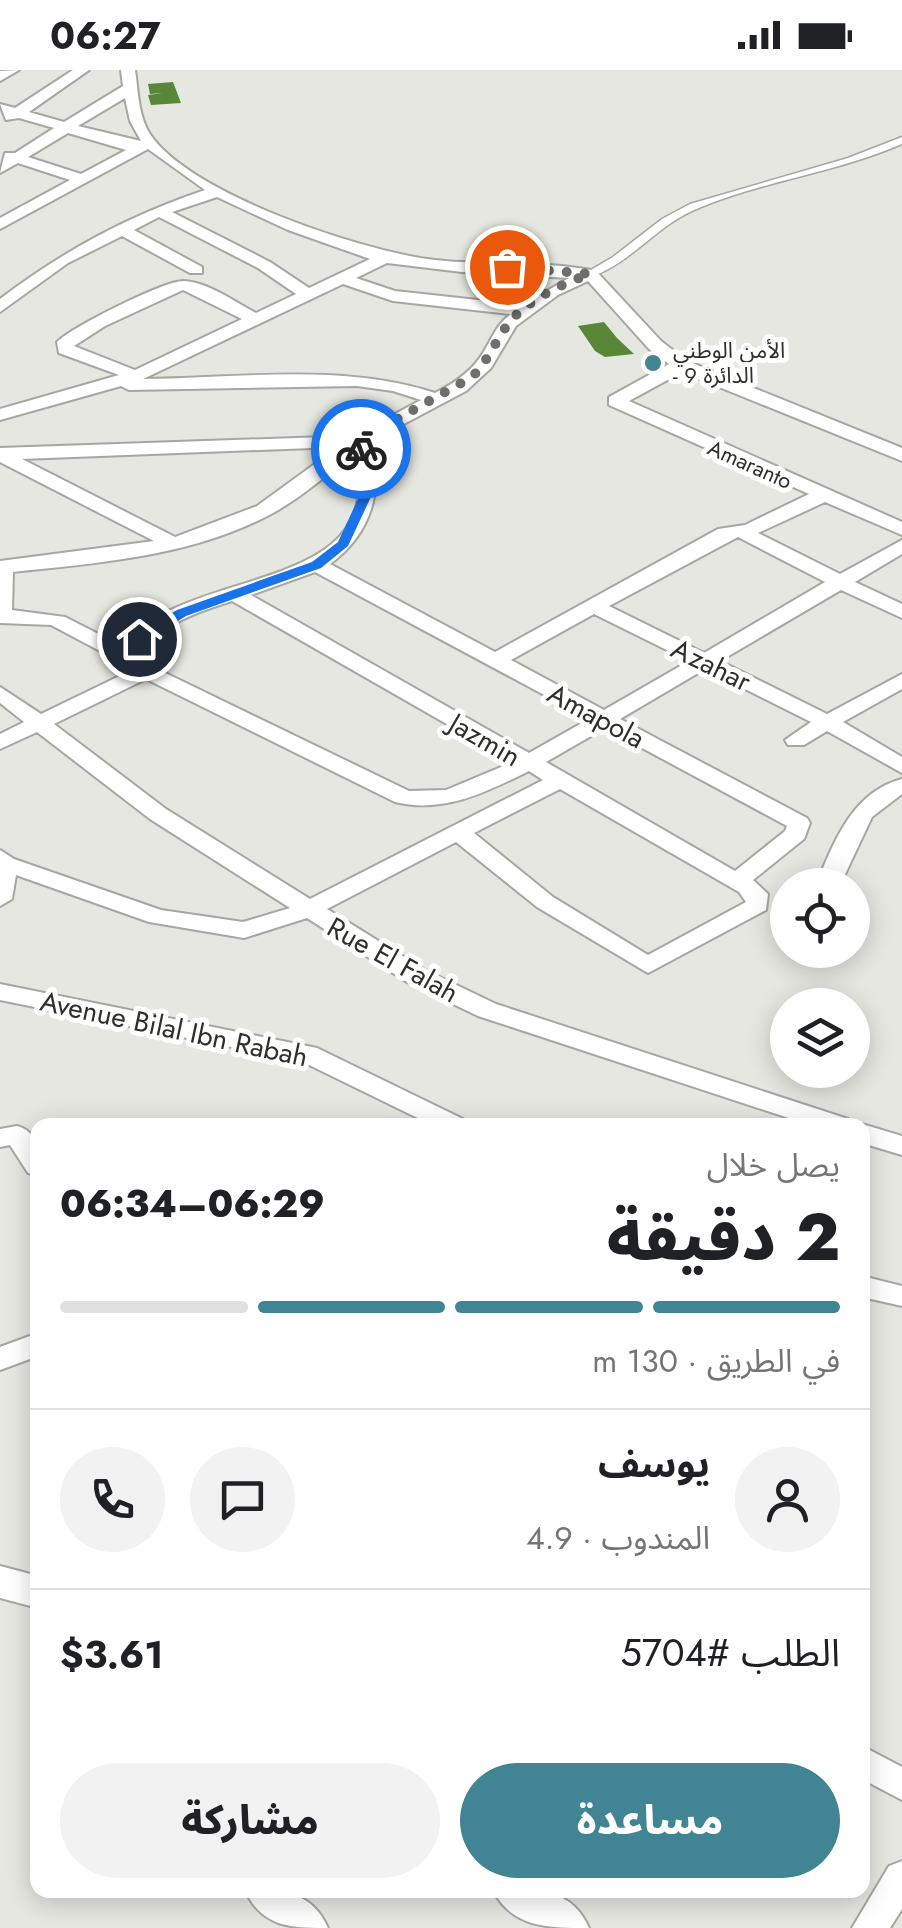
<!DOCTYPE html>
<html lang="ar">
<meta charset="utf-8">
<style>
:root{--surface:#fff;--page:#f2f2f2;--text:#202124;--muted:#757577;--line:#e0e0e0;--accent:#418493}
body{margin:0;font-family:Jost,"Noto Sans Arabic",sans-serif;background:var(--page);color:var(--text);direction:rtl;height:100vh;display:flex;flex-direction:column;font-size:38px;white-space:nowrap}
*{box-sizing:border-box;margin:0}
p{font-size:32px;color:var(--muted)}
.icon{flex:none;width:55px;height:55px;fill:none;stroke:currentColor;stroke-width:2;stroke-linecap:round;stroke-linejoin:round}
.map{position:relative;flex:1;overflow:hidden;direction:ltr}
.sheet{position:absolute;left:30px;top:1048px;width:840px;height:780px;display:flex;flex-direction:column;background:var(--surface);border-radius:20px;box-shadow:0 5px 25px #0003;direction:rtl}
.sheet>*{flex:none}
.fabs{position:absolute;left:770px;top:798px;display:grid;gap:20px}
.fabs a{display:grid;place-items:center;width:100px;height:100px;border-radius:50%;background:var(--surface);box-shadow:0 5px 25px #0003;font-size:50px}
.pin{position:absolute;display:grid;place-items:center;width:85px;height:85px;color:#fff;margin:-42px;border:5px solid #fff;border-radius:50%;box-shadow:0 2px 10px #0007}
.courier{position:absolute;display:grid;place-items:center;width:100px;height:100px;margin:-50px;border:8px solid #1a73e8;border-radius:50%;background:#fff;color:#222;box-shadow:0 2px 12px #0007}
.overview em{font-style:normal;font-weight:800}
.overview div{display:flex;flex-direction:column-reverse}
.overview{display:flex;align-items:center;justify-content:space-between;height:170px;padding:0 30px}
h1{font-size:65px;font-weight:800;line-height:75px}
.bar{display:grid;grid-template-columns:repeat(4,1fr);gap:15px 10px;align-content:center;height:120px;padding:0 30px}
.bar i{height:12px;border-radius:8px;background:var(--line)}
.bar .current{background:var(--accent)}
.bar p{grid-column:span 4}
.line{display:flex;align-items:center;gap:25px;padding:0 30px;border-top:2px solid var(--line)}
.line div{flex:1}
.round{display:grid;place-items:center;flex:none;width:105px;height:105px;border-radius:52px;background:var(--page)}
.button{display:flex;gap:20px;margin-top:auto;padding:20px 30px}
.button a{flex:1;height:115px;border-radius:60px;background:var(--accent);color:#fff;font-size:40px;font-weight:800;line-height:115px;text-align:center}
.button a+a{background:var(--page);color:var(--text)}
.status{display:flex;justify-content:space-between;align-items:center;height:70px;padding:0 50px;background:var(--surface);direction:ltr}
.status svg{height:28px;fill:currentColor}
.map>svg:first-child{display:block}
.building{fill:#578737}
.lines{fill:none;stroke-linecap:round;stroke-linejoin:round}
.pedestrian-casing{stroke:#a5a7a0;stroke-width:3}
.minor-casing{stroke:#a5a7a0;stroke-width:4}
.tertiary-casing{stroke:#a5a7a0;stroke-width:4}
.pedestrian{fill:#fff;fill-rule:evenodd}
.minor{fill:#fff;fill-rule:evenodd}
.tertiary{fill:#fff;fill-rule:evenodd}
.route{fill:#1a73e8}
.done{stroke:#6e6f6a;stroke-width:10;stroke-dasharray:0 18}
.poi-dot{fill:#418493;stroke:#fffffe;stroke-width:4}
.labels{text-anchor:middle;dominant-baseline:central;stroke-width:10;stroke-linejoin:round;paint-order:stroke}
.far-poi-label{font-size:22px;fill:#2e2e2b;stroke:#fffffe;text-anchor:start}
.far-street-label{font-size:22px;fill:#2e2e2b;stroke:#fffffe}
.street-label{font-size:28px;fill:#2e2e2b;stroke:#fffffe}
</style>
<div class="status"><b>06:27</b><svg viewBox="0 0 49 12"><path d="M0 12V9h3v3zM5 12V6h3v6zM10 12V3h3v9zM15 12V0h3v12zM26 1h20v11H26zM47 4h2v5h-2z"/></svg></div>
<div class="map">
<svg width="902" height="1858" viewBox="0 0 902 1858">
<rect width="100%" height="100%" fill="#e6e7e0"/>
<path class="building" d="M173,12L181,33L151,35L148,25L162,23L150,24L148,14Z
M604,252L617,268L634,284L605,287L595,281L578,256Z"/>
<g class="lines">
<defs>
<path id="pedestrian" d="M902,67V74C835,103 761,111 694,140C655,157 630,194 590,207L584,204L613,187L662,149L690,134L848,88Z"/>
<path id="minor" d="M19,0L0,11V1Z
M73,0H89L29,42L64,52L123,16L121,0H135C138,19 138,41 147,59C180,122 367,183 435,190C488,196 544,190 596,201L661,271L687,291L902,378V391L682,302L629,331L902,452V465L825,432L758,463L840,504L902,470V484L855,512L902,534V548L841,520L720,591L827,644L902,604V619L843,652L902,687V703L827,661L804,675H788L785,670L811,652L705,599L620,649L807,748L810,753L804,769L753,810L768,824L766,840L648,903L537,837L456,772L327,839L425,900L496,934L848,1049L852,1055H810L478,946L407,912L307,848L244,868L149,852L16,805L12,829L0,836V780L14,789L161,840L243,852L290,838L150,749L37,662L0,679V664L24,652L0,633V617L41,644L134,599L51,555L0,553V491L154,471L0,392V378L354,366L421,330L393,321L357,316L129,320L121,316L0,350V339L119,305L59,283L57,272C72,257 165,210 184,211C208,212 235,232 256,243L296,224L258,198L159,147L134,160L202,197V203H190L122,166L68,193L0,242V229C65,180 128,146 205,120L148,79L0,159V148L70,110L18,93L0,103L5,83H15L54,58L19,48L6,50L0,34L15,38ZM125,28L130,51L141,71L78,56ZM68,63L126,80L81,104L28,87ZM217,127L288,160L370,189L309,218L270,192L172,142ZM387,193L462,202L569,208L523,235L395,221L356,208ZM588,211L649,279L669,294L609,327V335L809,424L745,455L718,459L495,582L330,494C370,465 386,419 368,373L466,321L491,298L516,256L558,225ZM343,214L393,231L511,244C495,255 490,274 479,289C468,304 451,315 435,323C343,293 239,308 143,309ZM183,220L242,249L135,300L74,276L105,256ZM338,377L257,436L175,467L22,389ZM353,383C397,529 171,495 126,578L65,547L12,540L13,502C101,493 194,486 273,443C302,427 328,404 353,383ZM738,467L825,512L704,583L609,536ZM315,502L589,649L529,683L251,525ZM232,531L513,692L446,720L409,721L153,597L144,584C160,553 201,541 232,531ZM594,544L689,591L604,640L511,590ZM146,609L395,732C444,744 486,722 529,701L543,710L310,829L166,739L54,654ZM605,658L787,756L785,761L735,801L546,692ZM560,719L739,822L746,832L648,885L553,827L474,763Z
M902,709V724L872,747L840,815H816C834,772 852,722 902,709Z
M0,914L317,978L463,1049L467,1055H432L301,991L0,930Z
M862,1054L902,1066V1085L862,1073V1055H858Z
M17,1056C40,1062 38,1085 38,1105L28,1103L10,1075L0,1077V1059Z
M862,1206L902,1216V1236L862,1227Z
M38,1263V1286L0,1300V1277Z
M862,1676L902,1697V1730L862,1709Z
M902,1791V1839L890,1858H852L889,1796Z
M245,1820C281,1820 311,1820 328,1858C292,1858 262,1858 245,1820Z"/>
<path id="tertiary" d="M0,1496L38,1506V1538L0,1528Z
M493,1820C532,1820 570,1815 589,1858C549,1858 512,1858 493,1820Z"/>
</defs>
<use href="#pedestrian" class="pedestrian-casing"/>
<use href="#minor" class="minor-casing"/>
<use href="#tertiary" class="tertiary-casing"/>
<use href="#pedestrian" class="pedestrian"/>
<use href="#minor" class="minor"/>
<use href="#tertiary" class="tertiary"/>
</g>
<path class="route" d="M361,375L367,379L376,416L348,476L321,498L186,546L144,572H134V566L177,540L312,492L338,472L364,416L355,379Z"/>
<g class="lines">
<path class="done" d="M361,379L358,371L472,307C488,291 495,272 508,254C527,230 562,214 590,204L507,197"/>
</g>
<circle class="poi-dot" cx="653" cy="293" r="10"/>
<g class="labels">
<g class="far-poi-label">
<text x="673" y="280">الأمن الوطني<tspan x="673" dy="25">- الدائرة 9</tspan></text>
</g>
<g class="far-street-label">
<text transform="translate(750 394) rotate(24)">Amaranto</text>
</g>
<g class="street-label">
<text transform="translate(711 595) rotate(26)">Azahar</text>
<text transform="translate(596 646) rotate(28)">Amapola</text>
<text transform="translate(485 670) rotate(30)">Jazmin</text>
<text transform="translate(393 890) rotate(29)">Rue El Falah</text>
<text transform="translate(174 959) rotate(12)">Avenue Bilal Ibn Rabah</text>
</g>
</g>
</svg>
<div class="fabs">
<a><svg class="icon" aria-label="locate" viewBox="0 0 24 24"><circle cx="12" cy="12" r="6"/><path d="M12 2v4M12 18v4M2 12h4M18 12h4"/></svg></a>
<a><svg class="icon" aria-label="layers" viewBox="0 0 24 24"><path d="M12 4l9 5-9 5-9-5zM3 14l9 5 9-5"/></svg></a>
</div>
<div class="pin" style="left:507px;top:197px;background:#ea580c"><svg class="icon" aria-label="bag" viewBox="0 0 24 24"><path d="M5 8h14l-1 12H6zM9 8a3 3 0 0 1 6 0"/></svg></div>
<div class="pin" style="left:139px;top:569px;background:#1f2937"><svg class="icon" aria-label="home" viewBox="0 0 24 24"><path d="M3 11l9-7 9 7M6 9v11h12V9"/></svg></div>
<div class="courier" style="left:361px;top:379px"><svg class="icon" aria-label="bike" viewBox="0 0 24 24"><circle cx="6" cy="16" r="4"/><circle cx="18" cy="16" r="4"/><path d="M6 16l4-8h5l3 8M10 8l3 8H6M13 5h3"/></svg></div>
<section class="sheet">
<div class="overview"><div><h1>2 دقيقة</h1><p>يصل خلال</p></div><em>06:29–06:34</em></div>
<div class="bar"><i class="current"></i><i class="current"></i><i class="current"></i><i></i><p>في الطريق · 130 m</p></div>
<div class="line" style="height:180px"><a class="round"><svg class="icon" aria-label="person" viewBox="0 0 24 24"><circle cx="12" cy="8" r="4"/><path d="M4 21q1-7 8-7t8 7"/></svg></a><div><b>يوسف</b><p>المندوب · 4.9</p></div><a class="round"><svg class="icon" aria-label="chat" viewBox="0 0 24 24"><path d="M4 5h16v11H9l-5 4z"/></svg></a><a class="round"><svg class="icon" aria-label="phone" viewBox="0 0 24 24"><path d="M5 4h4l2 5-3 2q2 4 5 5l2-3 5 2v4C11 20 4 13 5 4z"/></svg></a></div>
<div class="line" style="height:130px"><div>الطلب #5704</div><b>$3.61</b></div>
<div class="button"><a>مساعدة</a><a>مشاركة</a></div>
</section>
</div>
